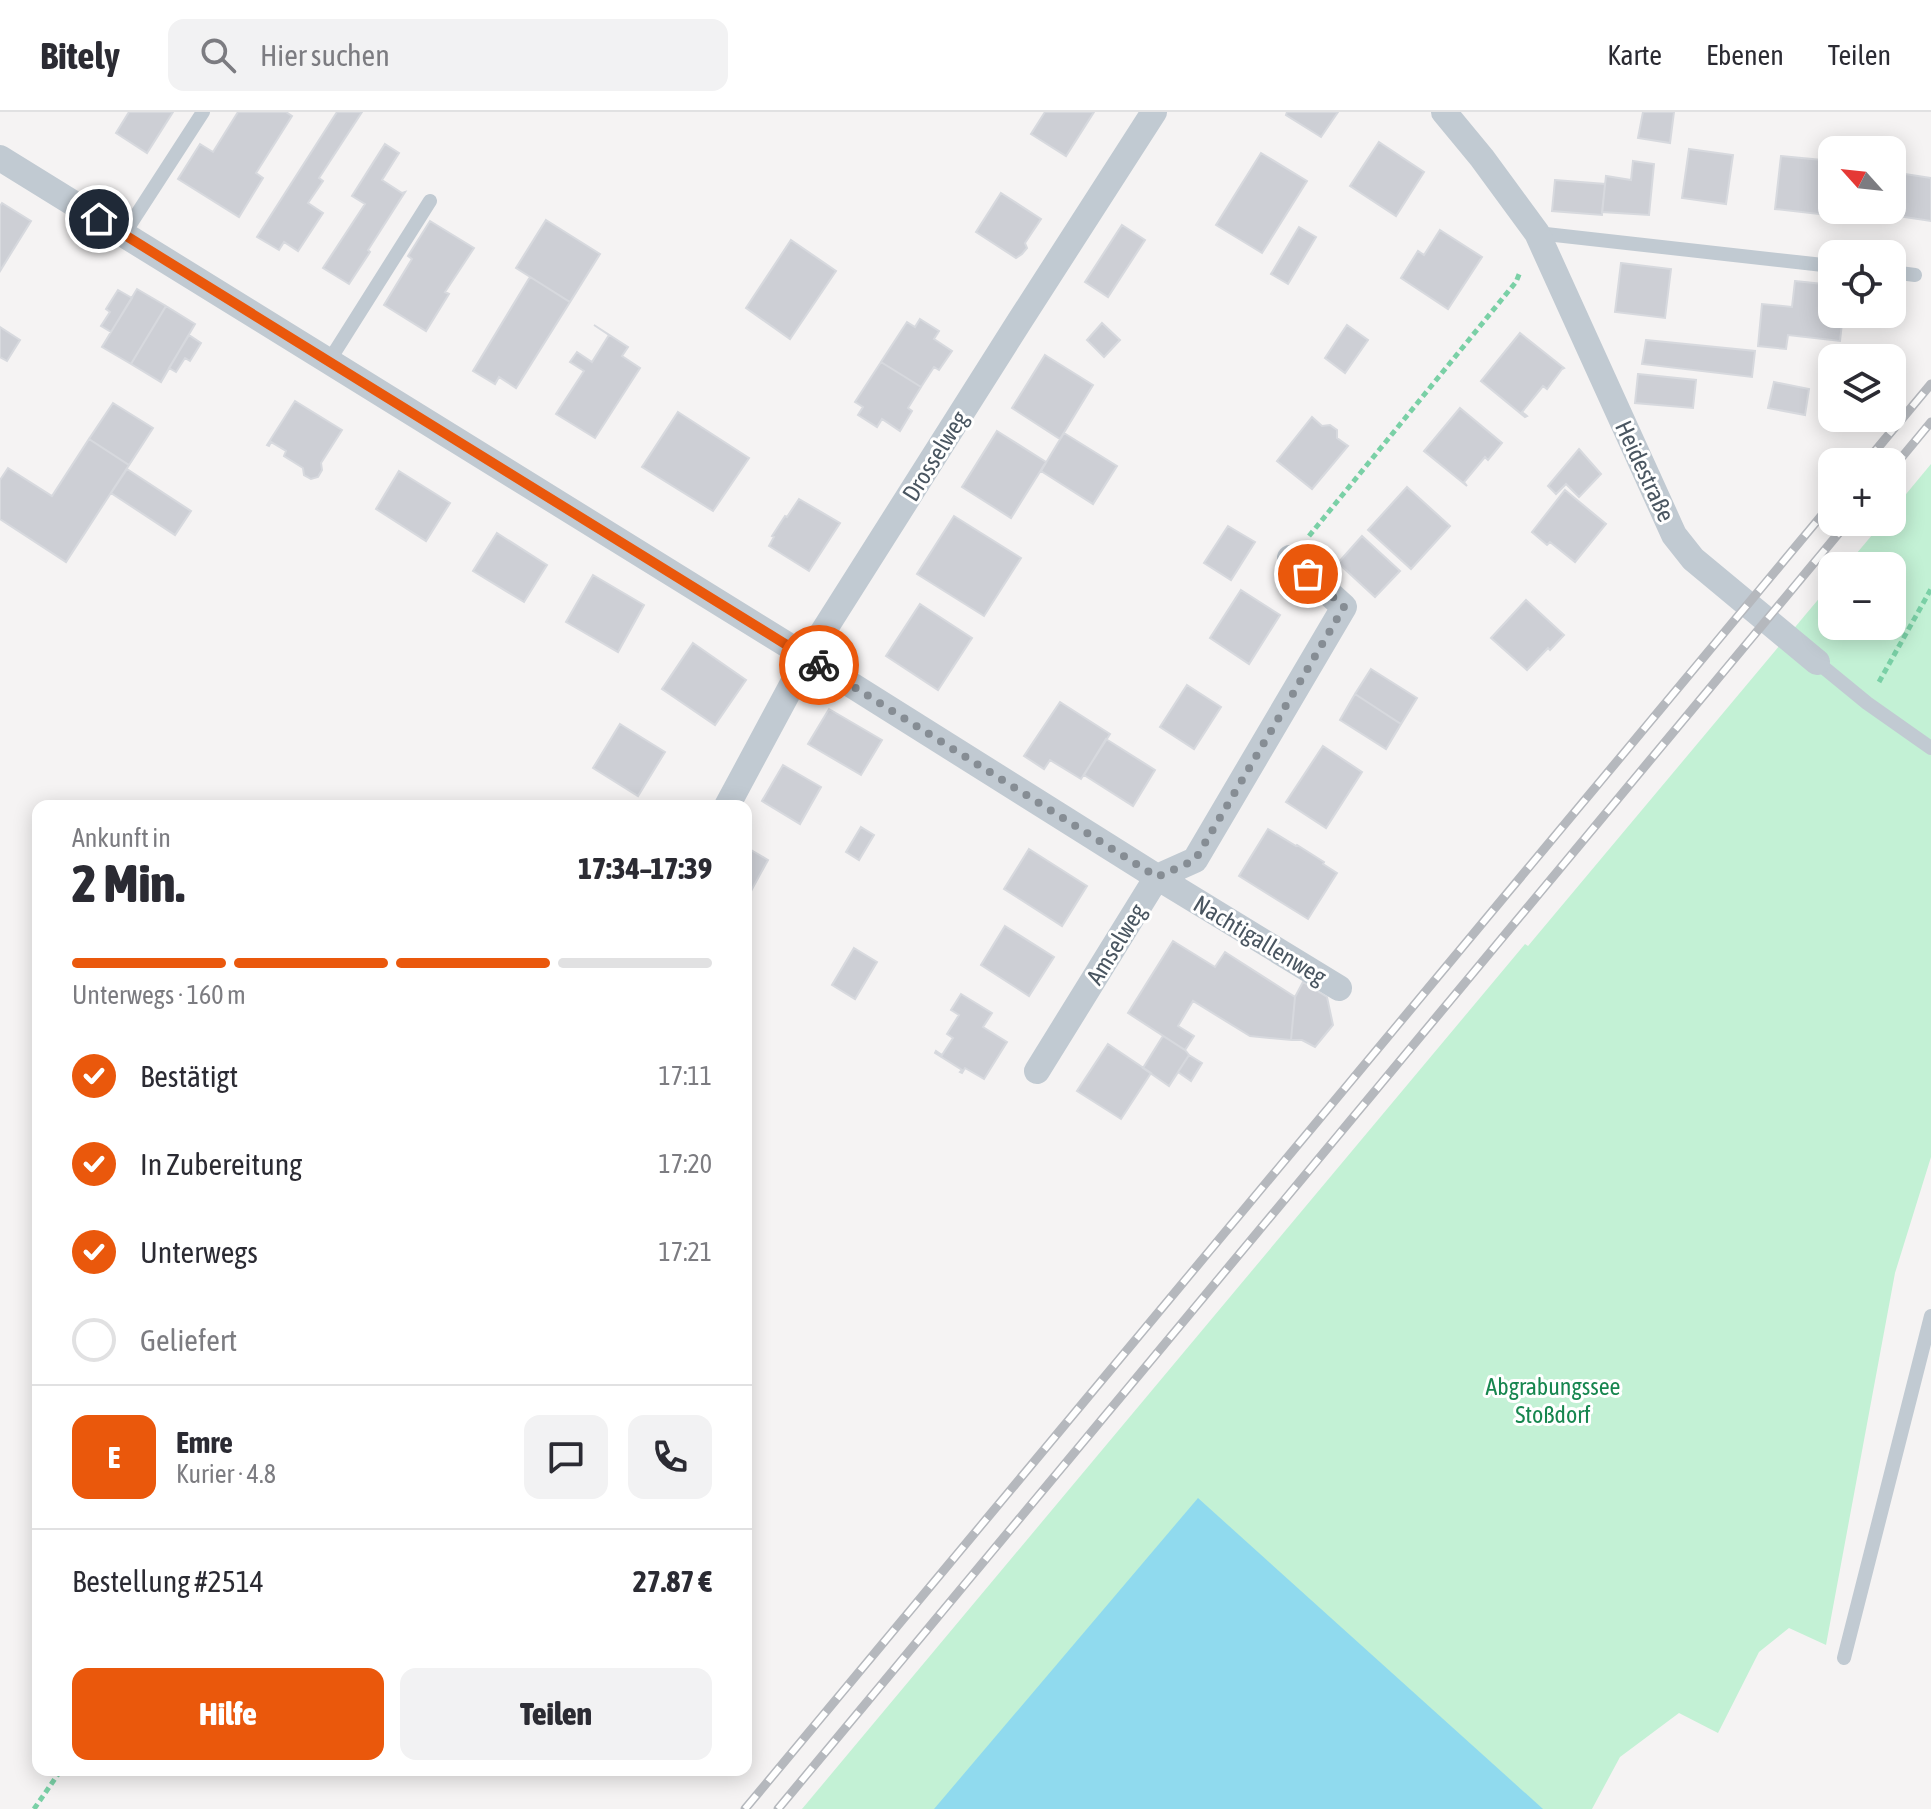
<!DOCTYPE html>
<html lang="de">
<meta charset="utf-8">
<style>
:root{--surface:#fff;--page:#f2f2f3;--text:#2b2b33;--muted:#7c7c81;--line:#e1e1e2;--accent:#ea580c}
body{margin:0;font-family:"Asap Condensed",sans-serif;background:var(--page);color:var(--text);height:100vh;display:flex;flex-direction:column;font-size:30px;white-space:nowrap}
*{box-sizing:border-box;margin:0}
p{font-size:26px;color:var(--muted)}
.icon{flex:none;width:44px;height:44px;fill:none;stroke:currentColor;stroke-width:2;stroke-linecap:round;stroke-linejoin:round}
.map{position:relative;flex:1;overflow:hidden}
.side{position:absolute;left:32px;top:688px;width:720px;height:976px;display:flex;flex-direction:column;background:var(--surface);border-radius:16px;box-shadow:0 4px 20px #0003}
.side>*{flex:none}
.needle{width:52px;rotate:297deg}
.buttons{position:absolute;left:1818px;top:24px;display:grid;gap:16px}
.buttons a{display:grid;place-items:center;width:88px;height:88px;border-radius:16px;background:var(--surface);box-shadow:0 4px 20px #0003;font-size:40px}
.pin{position:absolute;display:grid;place-items:center;width:68px;height:68px;color:#fff;margin:-34px;border:4px solid #fff;border-radius:50%;box-shadow:0 2px 8px #0007}
.courier{position:absolute;display:grid;place-items:center;width:80px;height:80px;margin:-40px;border:6px solid #ea580c;border-radius:50%;background:#fff;color:#222;box-shadow:0 2px 10px #0007}
.summary em{font-style:normal;font-weight:800}
.summary div{display:flex;flex-direction:column-reverse}
.summary{display:flex;align-items:center;justify-content:space-between;height:136px;padding:0 40px}
h1{font-size:52px;font-weight:800;line-height:60px}
.bar{display:grid;grid-template-columns:repeat(4,1fr);gap:12px 8px;align-content:center;height:96px;padding:0 40px}
.bar i{height:10px;border-radius:6px;background:var(--line)}
.bar .selected{background:var(--accent)}
.bar p{grid-column:span 4}
.line{display:flex;align-items:center;gap:20px;padding:0 40px;border-top:2px solid var(--line)}
.line div{flex:1}
.round{display:grid;place-items:center;flex:none;width:84px;height:84px;border-radius:16px;background:var(--page)}
ol{padding:0 40px;list-style:none}
li{display:flex;align-items:center;gap:24px;height:88px}
li p{margin-inline-start:auto}
li .icon{padding:8px;border-radius:50%;background:var(--accent);color:#fff;stroke-width:4}
li:last-child{color:var(--muted)}
li i{width:44px;height:44px;border:4px solid var(--line);border-radius:50%}
.primary-button{display:flex;gap:16px;margin-top:auto;padding:16px 40px}
.primary-button a{flex:1;height:92px;border-radius:16px;background:var(--accent);color:#fff;font-size:32px;font-weight:800;line-height:92px;text-align:center}
.primary-button a+a{background:var(--page);color:var(--text)}
header{display:flex;align-items:center;gap:48px;box-sizing:border-box;height:112px;padding:0 40px;background:var(--surface);border-bottom:2px solid var(--line)}
header strong{font-size:38px}
nav{display:flex;gap:44px;margin-inline-start:auto;font-size:28px}
.search{width:560px;height:72px;background:var(--page);display:flex;align-items:center;gap:20px;box-sizing:border-box;padding:0 28px;border-radius:16px;color:var(--muted);font-size:30px}
.map>svg:first-child{display:block}
.green{fill:#c3f1d5}
.water{fill:#90daee}
.building{fill:#cdcfd5;stroke:#d7d9de;stroke-width:2}
.lines{fill:none;stroke-linecap:round;stroke-linejoin:round}
.path{stroke:#7ad0a6;stroke-width:5;stroke-dasharray:6 4;stroke-linecap:butt}
.service{stroke:#c1cad2;stroke-width:14}
.minor{stroke:#c1cad2;stroke-width:26}
.rail-casing{stroke:#b5b8bd;stroke-width:9}
.rail{stroke:#fff;stroke-width:6;stroke-dasharray:18;stroke-linecap:butt}
.done{stroke:#868d94;stroke-width:8;stroke-dasharray:0 14.4}
.route{stroke:#ea580c;stroke-width:10}
.labels{text-anchor:middle;dominant-baseline:central;stroke-width:6;stroke-linejoin:round;paint-order:stroke}
.street-label{font-size:24px;fill:#4a5661;stroke:#fff}
.park-label{font-size:24px;fill:#17864f;stroke:#fff}
</style>
<header>
<strong>Bitely</strong>
<div class="search"><svg class="icon" aria-label="search" viewBox="0 0 24 24"><circle cx="10" cy="10" r="6"/><path d="M15 15l6 6"/></svg>Hier suchen</div>
<nav><a>Karte</a><a>Ebenen</a><a>Teilen</a></nav>
</header>
<div class="map">
<svg width="1931" height="1697" viewBox="0 0 1931 1697">
<rect width="100%" height="100%" fill="#f5f3f3"/>
<path class="green" d="M1931,352V1045L1895,1161L1826,1533L1789,1516L1759,1540L1718,1621L1679,1601L1620,1645L1592,1697H802L1525,832L1528,834L1832,471V514H1892V454H1846L1883,410H1892V399Z"/>
<path class="water" d="M1198,1386L1543,1697H934Z"/>
<path class="building" d="M129,0H173L147,41L116,21Z
M238,0H286L292,4L256,61L263,66L239,105L178,67L200,32L213,40Z
M337,0H362L319,66L323,69L308,91L323,101L298,139L284,130L279,138L257,125Z
M1045,0H1094L1066,44L1031,22Z
M1287,0H1338L1321,25L1286,3Z
M1643,0H1674L1670,31L1638,26Z
M1379,30L1424,60L1396,104L1350,74Z
M385,32L399,41L382,68L402,81L405,80L368,138L370,140L349,172L323,156L365,92L352,84Z
M1689,37L1733,43L1726,92L1682,86Z
M1261,41L1307,69L1262,141L1216,113Z
M1781,44L1832,49L1827,103L1775,97Z
M1633,49L1654,52L1649,103L1602,100L1606,64L1631,68Z
M1892,60L1931,66V109L1878,101L1879,98H1892Z
M1555,68L1605,72L1602,103L1552,99Z
M1001,81L1041,107L1025,131L1027,136L1022,142L1016,146L976,120Z
M2,91L31,109L0,159V94Z
M546,108L600,142L570,190L516,156Z
M430,109L474,136L445,180L449,182L426,219L384,193L412,147L408,144Z
M1122,113L1145,128L1108,185L1085,170Z
M1299,115L1316,125L1288,172L1271,162Z
M1440,118L1482,145L1448,197L1401,166L1418,139L1424,143Z
M791,128L836,159L790,227L746,196Z
M1621,151L1671,157L1665,206L1615,200Z
M530,165L570,190L516,276L499,265L495,272L473,259Z
M1795,169L1832,173V202H1843L1840,229L1788,223L1786,237L1758,234L1762,192L1792,195Z
M137,177L166,194L131,252L102,235Z
M118,178L132,186L111,220L101,214L110,200L106,197Z
M166,194L195,212L161,270L131,252Z
M920,207L939,219L934,227L952,239L939,258L934,255L921,275L881,250L907,210L915,215Z
M1102,211L1120,228L1104,245L1087,228Z
M594,213L628,235L622,244L640,256L595,326L556,302L584,259L570,250L577,240L592,250L609,223Z
M1347,213L1368,228L1345,261L1325,246Z
M0,215L20,228L7,249L0,245Z
M1520,221L1564,256L1562,257L1547,277L1543,274L1522,300L1527,304L1525,305L1481,269Z
M189,223L201,231L190,249L185,246L176,260L169,256Z
M1646,228L1755,239L1752,265L1642,252Z
M1045,243L1093,273L1060,327L1012,296Z
M881,250L921,275L908,296L912,299L900,319L882,307L877,315L858,303L863,295L855,290Z
M1638,262L1696,268L1693,296L1635,291Z
M1774,270L1809,277L1805,303L1768,296Z
M295,289L342,318L321,351L322,358L318,365L311,367L304,363L303,356L284,344L286,339L271,330L269,334L267,333Z
M113,291L153,316L129,353L89,327Z
M1460,296L1502,331L1488,348L1485,345L1464,370L1467,374L1424,339Z
M678,300L749,346L713,399L642,355Z
M1312,305L1322,314L1330,313L1337,318V326L1348,334L1312,377L1277,349Z
M997,319L1046,350L1011,406L962,375Z
M1064,321L1117,354L1093,392L1041,359Z
M89,327L129,353L66,450L0,407V368L8,356L52,384Z
M1579,337L1601,362L1579,385L1566,372L1556,382L1548,374Z
M127,357L191,399L175,423L111,381Z
M399,359L450,391L426,429L376,397Z
M1407,375L1450,414L1411,457L1368,418Z
M1565,378L1606,412L1575,450L1550,430L1547,433L1532,420Z
M799,387L840,411L809,459L769,434L774,425L772,424L785,404L787,405Z
M954,404L1021,446L984,504L917,462Z
M1228,414L1255,430L1231,468L1204,451Z
M497,421L547,453L524,490L473,459Z
M1362,424L1400,459L1375,485L1338,451Z
M593,463L644,493L618,540L566,510Z
M1241,478L1280,503L1249,552L1210,526Z
M1526,488L1564,523L1550,538L1548,536L1527,558L1491,526Z
M920,492L972,526L938,578L886,544Z
M693,531L746,568L715,613L662,577Z
M1371,557L1417,586L1401,612L1355,582Z
M1187,573L1221,595L1194,637L1160,615Z
M1355,582L1401,612L1386,637L1340,608Z
M1060,590L1110,622L1081,667L1050,648L1044,657L1024,644Z
M829,597L882,628L861,663L808,632Z
M620,612L665,640L638,684L593,656Z
M1106,627L1155,658L1133,694L1084,663Z
M1323,634L1362,660L1326,716L1286,690Z
M783,653L821,675L800,712L762,689Z
M861,715L874,723L859,748L846,740Z
M1268,717L1296,734L1297,733L1324,750L1323,752L1337,761L1308,807L1239,764Z
M746,735L768,748L751,779L746,776Z
M1029,737L1087,774L1062,814L1004,777Z
M1005,814L1054,845L1029,884L981,853Z
M1173,829L1215,855L1225,840L1295,885L1291,928L1250,924L1193,889L1178,914L1194,924L1185,938L1128,901Z
M854,836L877,850L855,887L832,873Z
M1303,870L1327,885L1333,913L1315,935L1302,928H1291L1295,885Z
M961,882L992,901L983,915L1007,930L984,967L965,956L962,961L960,960L962,958L935,941L936,939L942,943L953,926L947,922L959,903L951,898Z
M1163,924L1185,938L1189,943L1169,974L1143,956Z
M1108,932L1151,961L1121,1007L1077,979Z
M1189,943L1202,951L1191,969L1178,960Z"/>
<g class="lines">
<path class="path" d="M1309,424L1516,170L1520,160
M1879,570L1931,477
M34,1697L61,1658"/>
<path class="service" d="M1537,121L1832,154
M124,122L203,0
M1892,160L1915,163
M329,249L430,89
M1817,550L1867,591L1931,636
M1844,1546L1931,1204"/>
<path class="minor" d="M1444,0L1482,46L1537,121L1674,423L1693,447L1817,550
M0,46L807,545L1157,765L1339,876
M727,694L807,545L1019,210L1154,0
M1037,959L1157,765L1195,748L1344,495L1290,446"/>
<defs>
<path id="rail" d="M1866,350L1931,272
M1892,357L1931,310
M745,1697L1832,391
M778,1697L1848,410"/>
</defs>
<use href="#rail" class="rail-casing"/>
<use href="#rail" class="rail"/>
</g>
<g class="lines">
<path class="done" d="M819,553L1157,765L1195,748L1344,495L1308,462"/>
<path class="route" d="M99,107L819,553"/>
</g>
<g class="labels">
<g class="street-label">
<text transform="translate(935 344) rotate(-58)">Drosselweg</text>
<text transform="translate(1645 359) rotate(65)">Heidestraße</text>
<text transform="translate(1260 828) rotate(31)">Nachtigallenweg</text>
<text transform="translate(1116 832) rotate(-58)">Amselweg</text>
</g>
<g class="park-label">
<text x="1553" y="1274">Abgrabungssee<tspan x="1553" dy="28">Stoßdorf</tspan></text>
</g>
</g>
</svg>
<div class="buttons">
<a><svg class="needle" viewBox="-14 -14 28 28"><path d="M0-13l5 13h-10z" fill="#e53935"/><path d="M0 13l5-13h-10z" fill="#7c7c81"/></svg></a>
<a><svg class="icon" aria-label="locate" viewBox="0 0 24 24"><circle cx="12" cy="12" r="6"/><path d="M12 2v4M12 18v4M2 12h4M18 12h4"/></svg></a>
<a><svg class="icon" aria-label="layers" viewBox="0 0 24 24"><path d="M12 4l9 5-9 5-9-5zM3 14l9 5 9-5"/></svg></a>
<a>+</a>
<a>−</a>
</div>
<div class="pin" style="left:1308px;top:462px;background:#ea580c"><svg class="icon" aria-label="bag" viewBox="0 0 24 24"><path d="M5 8h14l-1 12H6zM9 8a3 3 0 0 1 6 0"/></svg></div>
<div class="pin" style="left:99px;top:107px;background:#1f2937"><svg class="icon" aria-label="home" viewBox="0 0 24 24"><path d="M3 11l9-7 9 7M6 9v11h12V9"/></svg></div>
<div class="courier" style="left:819px;top:553px"><svg class="icon" aria-label="bike" viewBox="0 0 24 24"><circle cx="6" cy="16" r="4"/><circle cx="18" cy="16" r="4"/><path d="M6 16l4-8h5l3 8M10 8l3 8H6M13 5h3"/></svg></div>
<section class="side">
<div class="summary"><div><h1>2 Min.</h1><p>Ankunft in</p></div><em>17:34–17:39</em></div>
<div class="bar"><i class="selected"></i><i class="selected"></i><i class="selected"></i><i></i><p>Unterwegs · 160 m</p></div>
<ol>
<li><svg class="icon" aria-label="check" viewBox="0 0 24 24"><path d="M5 12l5 5 9-10"/></svg>Bestätigt<p>17:11</p></li>
<li><svg class="icon" aria-label="check" viewBox="0 0 24 24"><path d="M5 12l5 5 9-10"/></svg>In Zubereitung<p>17:20</p></li>
<li><svg class="icon" aria-label="check" viewBox="0 0 24 24"><path d="M5 12l5 5 9-10"/></svg>Unterwegs<p>17:21</p></li>
<li><i></i>Geliefert</li>
</ol>
<div class="line" style="height:144px"><b class="round" style="background:var(--accent);color:#fff">E</b><div><b>Emre</b><p>Kurier · 4.8</p></div><a class="round"><svg class="icon" aria-label="chat" viewBox="0 0 24 24"><path d="M4 5h16v11H9l-5 4z"/></svg></a><a class="round"><svg class="icon" aria-label="phone" viewBox="0 0 24 24"><path d="M5 4h4l2 5-3 2q2 4 5 5l2-3 5 2v4C11 20 4 13 5 4z"/></svg></a></div>
<div class="line" style="height:104px"><div>Bestellung #2514</div><b>27.87 €</b></div>
<div class="primary-button"><a>Hilfe</a><a>Teilen</a></div>
</section>
</div>
